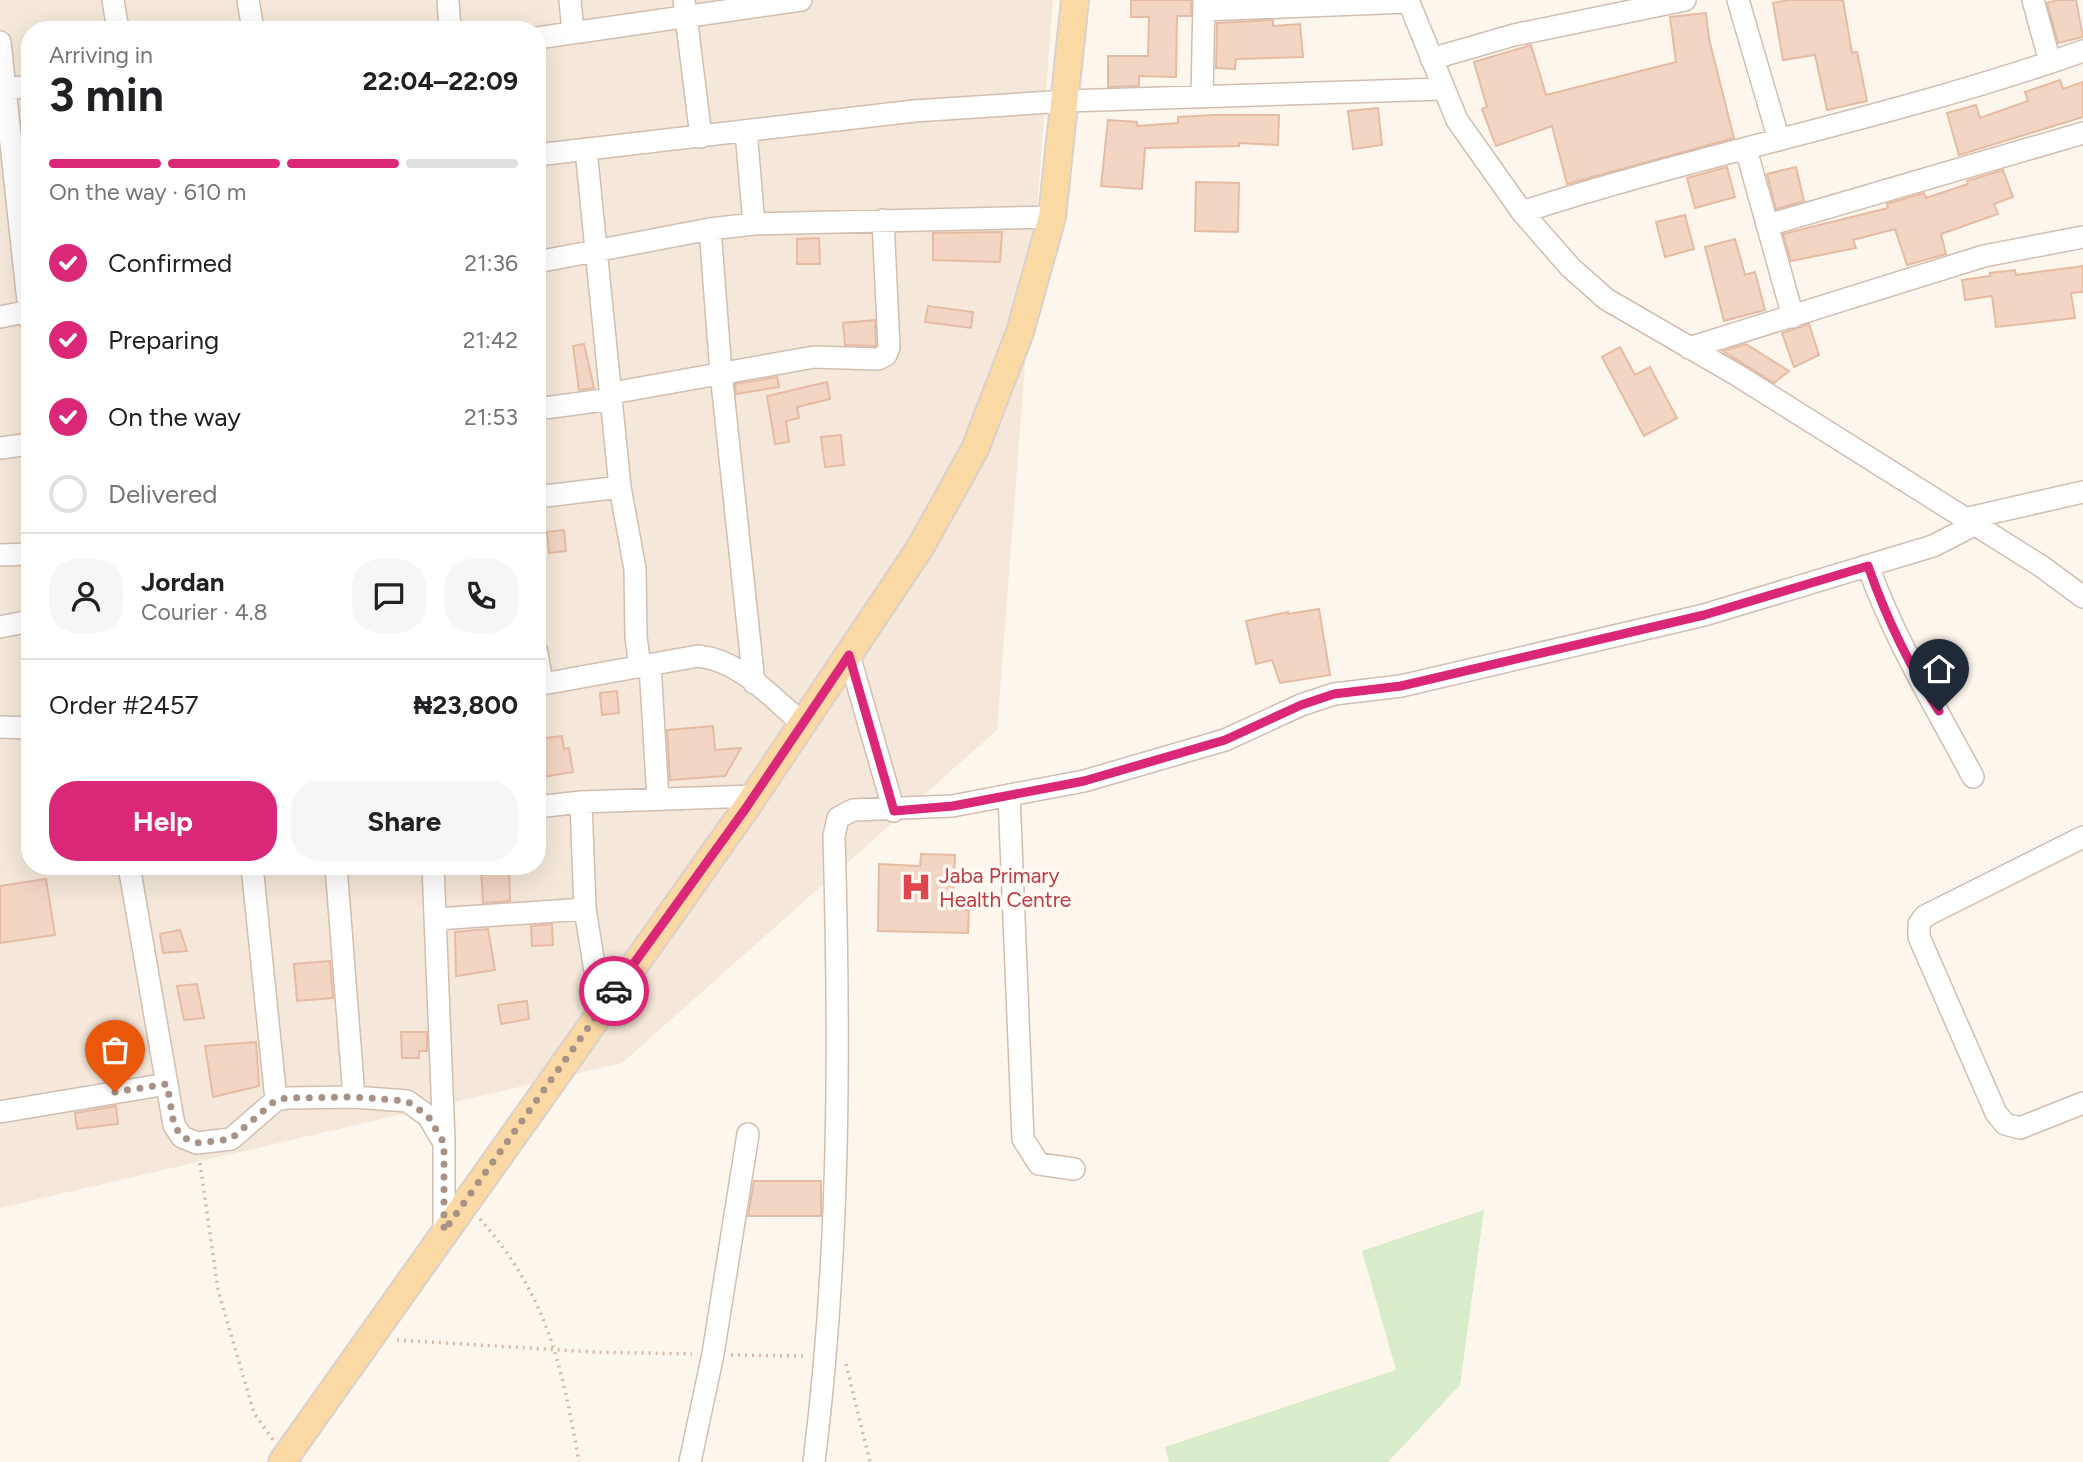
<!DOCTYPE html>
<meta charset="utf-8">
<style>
:root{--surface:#fff;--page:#f6f6f6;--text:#202124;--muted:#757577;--line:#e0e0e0;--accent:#db2777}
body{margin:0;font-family:Figtree,sans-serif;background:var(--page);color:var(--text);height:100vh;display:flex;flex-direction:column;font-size:26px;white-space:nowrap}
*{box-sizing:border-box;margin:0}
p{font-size:23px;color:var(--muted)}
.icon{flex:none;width:38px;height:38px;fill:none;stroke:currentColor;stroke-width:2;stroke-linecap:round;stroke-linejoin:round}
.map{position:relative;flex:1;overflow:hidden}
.panel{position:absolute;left:21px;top:21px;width:525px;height:854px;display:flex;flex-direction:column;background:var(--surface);border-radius:28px;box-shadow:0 7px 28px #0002}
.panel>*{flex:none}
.pin{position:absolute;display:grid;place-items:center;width:60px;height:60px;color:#fff;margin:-72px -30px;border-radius:50% 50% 50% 0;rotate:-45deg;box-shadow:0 0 7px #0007}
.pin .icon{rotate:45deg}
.courier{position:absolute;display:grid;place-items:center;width:70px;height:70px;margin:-35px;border:5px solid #db2777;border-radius:50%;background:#fff;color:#222;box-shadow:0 2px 9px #0007}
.summary em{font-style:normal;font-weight:700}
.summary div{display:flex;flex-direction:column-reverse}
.summary{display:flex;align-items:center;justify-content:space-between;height:119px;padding:0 28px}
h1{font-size:46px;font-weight:700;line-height:52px}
.bar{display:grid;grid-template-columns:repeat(4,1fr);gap:10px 7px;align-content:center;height:84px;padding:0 28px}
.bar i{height:9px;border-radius:5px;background:var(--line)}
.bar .current{background:var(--accent)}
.bar p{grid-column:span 4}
.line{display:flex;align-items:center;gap:18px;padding:0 28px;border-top:2px solid var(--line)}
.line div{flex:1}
.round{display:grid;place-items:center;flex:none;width:74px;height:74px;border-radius:28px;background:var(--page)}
ol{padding:0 28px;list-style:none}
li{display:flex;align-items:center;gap:21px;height:77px}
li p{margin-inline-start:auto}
li .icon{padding:7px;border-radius:50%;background:var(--accent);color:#fff;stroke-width:4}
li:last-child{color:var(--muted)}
li i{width:38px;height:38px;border:4px solid var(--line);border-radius:50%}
.button{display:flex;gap:14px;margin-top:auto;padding:14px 28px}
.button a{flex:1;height:80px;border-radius:28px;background:var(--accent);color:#fff;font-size:28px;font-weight:700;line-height:80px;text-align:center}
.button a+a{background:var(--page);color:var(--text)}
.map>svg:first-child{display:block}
.residential{fill:#f5e8da;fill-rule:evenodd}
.green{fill:#d8ecc9}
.building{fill:#f3d5c3;stroke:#e6bba3;stroke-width:2}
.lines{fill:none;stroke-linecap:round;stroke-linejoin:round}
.minor-casing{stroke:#d1beb0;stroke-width:24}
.major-casing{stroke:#dad1cd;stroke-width:30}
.path{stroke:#d9b8a5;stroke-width:3.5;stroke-dasharray:2 5;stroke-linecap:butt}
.minor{stroke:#fff;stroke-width:21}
.major{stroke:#fbd9a5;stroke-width:26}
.done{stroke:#a89285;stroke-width:7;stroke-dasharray:0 12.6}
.route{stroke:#db2777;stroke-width:9}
.labels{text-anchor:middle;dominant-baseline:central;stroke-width:7;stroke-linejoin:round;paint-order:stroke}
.health-label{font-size:21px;fill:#be3a42;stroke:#fffaf3;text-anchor:start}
</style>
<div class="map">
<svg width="2083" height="1462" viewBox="0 0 2083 1462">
<rect width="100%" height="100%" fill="#fdf6ec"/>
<path class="residential" d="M0,0H1053L997,730L622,1063L0,1208ZM30,30H537V866H30Z"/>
<path class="green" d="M1484,1210L1460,1385L1388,1462H1169L1165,1447L1396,1370L1362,1251Z"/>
<path class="building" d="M1131,0H1191V16H1177L1176,77L1139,76V86L1108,87V56H1148L1149,17H1131Z
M1789,0H1843L1852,53L1857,52L1867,101L1827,110L1815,55L1783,60L1773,3Z
M2057,0H2076L2083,37L2058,43L2047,3Z
M1706,13L1709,39L1734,138L1567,184L1552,126L1496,146L1482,109L1487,107L1474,62L1531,45L1546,95L1676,62L1670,17Z
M1273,20V26L1300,24L1303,57L1236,59L1235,69L1216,68L1217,23Z
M2060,80L2063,89L2083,82V117L1959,155L1947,113L1976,105L1980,118L2028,101L2025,92Z
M1378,108L1382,145L1353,149L1348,111Z
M1214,115H1279L1278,145L1239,143V146L1145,148L1142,189L1101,186L1108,120L1137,122V126L1178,123V117Z
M1727,167L1735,197L1695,208L1687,178Z
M1796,167L1804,201L1776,209L1767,174Z
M2003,170L2013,197L1994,204L1998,214L1941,234L1946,254L1907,265L1895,229L1853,240L1856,248L1791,261L1783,234L1888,208L1887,204L1924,193L1926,198L1968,184L1967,181Z
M1196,182L1239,183L1238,232L1195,231Z
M1685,215L1694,249L1665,257L1656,222Z
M1002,232L1000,262L933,260V233Z
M819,238L820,264H797V239Z
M1735,239L1745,275L1755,272L1765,310L1724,321L1705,247Z
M2083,266V292L2071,293L2075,318L1996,327L1992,296L1965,300L1962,280L1990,276V273L2015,270L2016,275Z
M928,306L973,312L971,328L925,322Z
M875,320L876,346L845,345L843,323Z
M1809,324L1819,355L1794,367L1782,333Z
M584,344L594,388L579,390L573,346Z
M1746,344L1789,371L1774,383L1723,351Z
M1620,347L1635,375L1650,367L1677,418L1644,436L1602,357Z
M777,377L779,387L736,394L735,384Z
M827,382L830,399L797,407L799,418L786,421L789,442L775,444L767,396Z
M841,435L844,465L825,467L821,437Z
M564,530L566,551L549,553L547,532Z
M1319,609L1330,675L1280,683L1272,660L1256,664L1246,621L1288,612V614Z
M617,691L619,713L602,715L600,693Z
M713,726L715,750L741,748L725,776L670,780L667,730Z
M562,736L564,749L569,748L573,772L537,778V739Z
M921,854L955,855L953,909L969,910L968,933L878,931L879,864L920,866Z
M509,868L510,901L483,903L481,869Z
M46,879L55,935L0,943V886Z
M552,924L553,945L532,946L531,926Z
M488,929L495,970L456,976L455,932Z
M180,930L187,951L163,953L160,934Z
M330,961L333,998L297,1001L294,964Z
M197,984L204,1018L184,1020L177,986Z
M527,1001L529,1019L501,1024L498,1005Z
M401,1032H427V1051H419V1058H402Z
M256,1042L259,1086L213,1097L205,1046Z
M116,1106L118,1124L77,1129L75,1113Z
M754,1181H821V1216H748Z"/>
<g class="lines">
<defs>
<path id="minor" d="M113,0L118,30
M248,0L253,30
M448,0L450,30
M570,0L573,33
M684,0L701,137
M1408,0L1457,120L1522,212L1570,267L1606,299L1737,375L2041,566L2083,597
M1738,0L1779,140
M2033,0L2050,62
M1204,10L1408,2
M537,38L801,0
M0,42L30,320
M1431,59L1514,35L1685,0
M0,90L30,86
M1202,97L1204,0
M746,131L754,224
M1746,149L1793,317
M586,150L620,487L635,569L636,637L640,667
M537,155L914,111L1066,101L1442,89
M1522,212C1707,152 1900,116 2083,51
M1768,225L2083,133
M710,229L721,373L754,683
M537,262L710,229L754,224L1052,217
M0,317L30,311
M1689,348L1984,256L2083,237
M612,393L814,357L878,359L886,355L889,347L883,220
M537,409L612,399
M0,448L30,444
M537,497L620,487
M1964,519L2083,492
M0,555L30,554
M1868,566C1895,641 1936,707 1973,777
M0,627L30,621
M537,652L542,684
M849,655L894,811
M650,665L658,799
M537,685L698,656C740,660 771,697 802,723
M0,727L30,728
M1009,795L1023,1139L1039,1164L1074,1169
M581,802L753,796
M537,807L581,802L585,909L601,1008
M2083,837L1925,916L1919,924V937L1996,1113L2005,1124L2020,1128L2083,1103
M129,866L174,1125L182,1137L197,1143L231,1139L276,1100L287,1098L354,1097L407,1101L428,1116L444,1143V1231
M252,866L276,1100
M336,866L354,1097
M433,866L444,1140
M437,919L585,909
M0,1112L167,1084
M690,1462L713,1354L748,1134
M814,1462C840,1255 840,1044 834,836L838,818L853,810L952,806L1084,781L1225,740L1301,705L1334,694L1401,686L1704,615L1933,546L1974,525"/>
<path id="major" d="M282,1462L746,808L920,548L975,449L1020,332L1052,217L1075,0"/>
</defs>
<use href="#minor" class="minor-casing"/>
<use href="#major" class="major-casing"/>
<path class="path" d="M200,1163L218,1290L254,1413L273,1440
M480,1219C547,1295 562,1365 579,1462
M397,1340L593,1352L692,1354
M731,1355L808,1356
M846,1364L870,1462"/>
<use href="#minor" class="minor"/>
<use href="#major" class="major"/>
</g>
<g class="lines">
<path class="done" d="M115,1092L167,1084L174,1125L182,1137L197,1143L231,1139L276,1100L287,1098L354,1097L407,1101L428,1116L444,1143V1231L614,991"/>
<path class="route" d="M614,991L746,808L849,655L894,811L953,806L1084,781L1225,740L1301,705L1334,694L1401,686L1704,615L1868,566C1886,617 1909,666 1939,711"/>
</g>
<defs>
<symbol id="hospital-bare" viewBox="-9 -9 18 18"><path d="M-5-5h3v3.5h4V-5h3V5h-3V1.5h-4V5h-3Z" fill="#e0444e" stroke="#fffaf3" stroke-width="2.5" paint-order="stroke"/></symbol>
</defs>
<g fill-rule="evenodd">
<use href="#hospital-bare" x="894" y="865" width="44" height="44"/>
</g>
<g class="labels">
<g class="health-label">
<text x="939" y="875">Jaba Primary<tspan x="939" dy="24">Health Centre</tspan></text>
</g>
</g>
</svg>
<div class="pin" style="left:115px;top:1092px;background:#ea580c"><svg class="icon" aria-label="bag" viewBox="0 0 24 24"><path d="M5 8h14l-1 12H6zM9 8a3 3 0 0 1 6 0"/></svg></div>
<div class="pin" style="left:1939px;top:711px;background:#1f2937"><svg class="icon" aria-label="home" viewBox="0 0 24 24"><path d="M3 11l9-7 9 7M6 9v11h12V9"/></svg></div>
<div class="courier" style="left:614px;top:991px"><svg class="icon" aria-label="car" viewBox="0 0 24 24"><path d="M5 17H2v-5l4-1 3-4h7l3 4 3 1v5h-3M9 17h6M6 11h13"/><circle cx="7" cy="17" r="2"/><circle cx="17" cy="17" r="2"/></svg></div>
<section class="panel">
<div class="summary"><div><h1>3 min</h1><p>Arriving in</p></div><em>22:04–22:09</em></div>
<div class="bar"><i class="current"></i><i class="current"></i><i class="current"></i><i></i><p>On the way · 610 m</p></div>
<ol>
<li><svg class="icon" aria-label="check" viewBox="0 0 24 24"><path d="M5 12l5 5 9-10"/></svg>Confirmed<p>21:36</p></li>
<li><svg class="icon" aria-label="check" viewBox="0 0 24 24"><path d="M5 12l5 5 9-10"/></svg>Preparing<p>21:42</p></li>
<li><svg class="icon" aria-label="check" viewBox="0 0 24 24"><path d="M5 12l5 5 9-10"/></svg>On the way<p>21:53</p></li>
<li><i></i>Delivered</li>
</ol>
<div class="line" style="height:126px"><a class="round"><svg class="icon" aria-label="person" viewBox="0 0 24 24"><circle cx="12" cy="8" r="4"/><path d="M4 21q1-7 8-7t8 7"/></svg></a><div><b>Jordan</b><p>Courier · 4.8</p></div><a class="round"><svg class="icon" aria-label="chat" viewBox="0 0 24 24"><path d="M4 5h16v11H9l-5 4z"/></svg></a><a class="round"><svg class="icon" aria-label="phone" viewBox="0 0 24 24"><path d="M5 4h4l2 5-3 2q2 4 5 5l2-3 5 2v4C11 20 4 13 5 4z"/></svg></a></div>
<div class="line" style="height:91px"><div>Order #2457</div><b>₦23,800</b></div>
<div class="button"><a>Help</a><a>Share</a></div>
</section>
</div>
